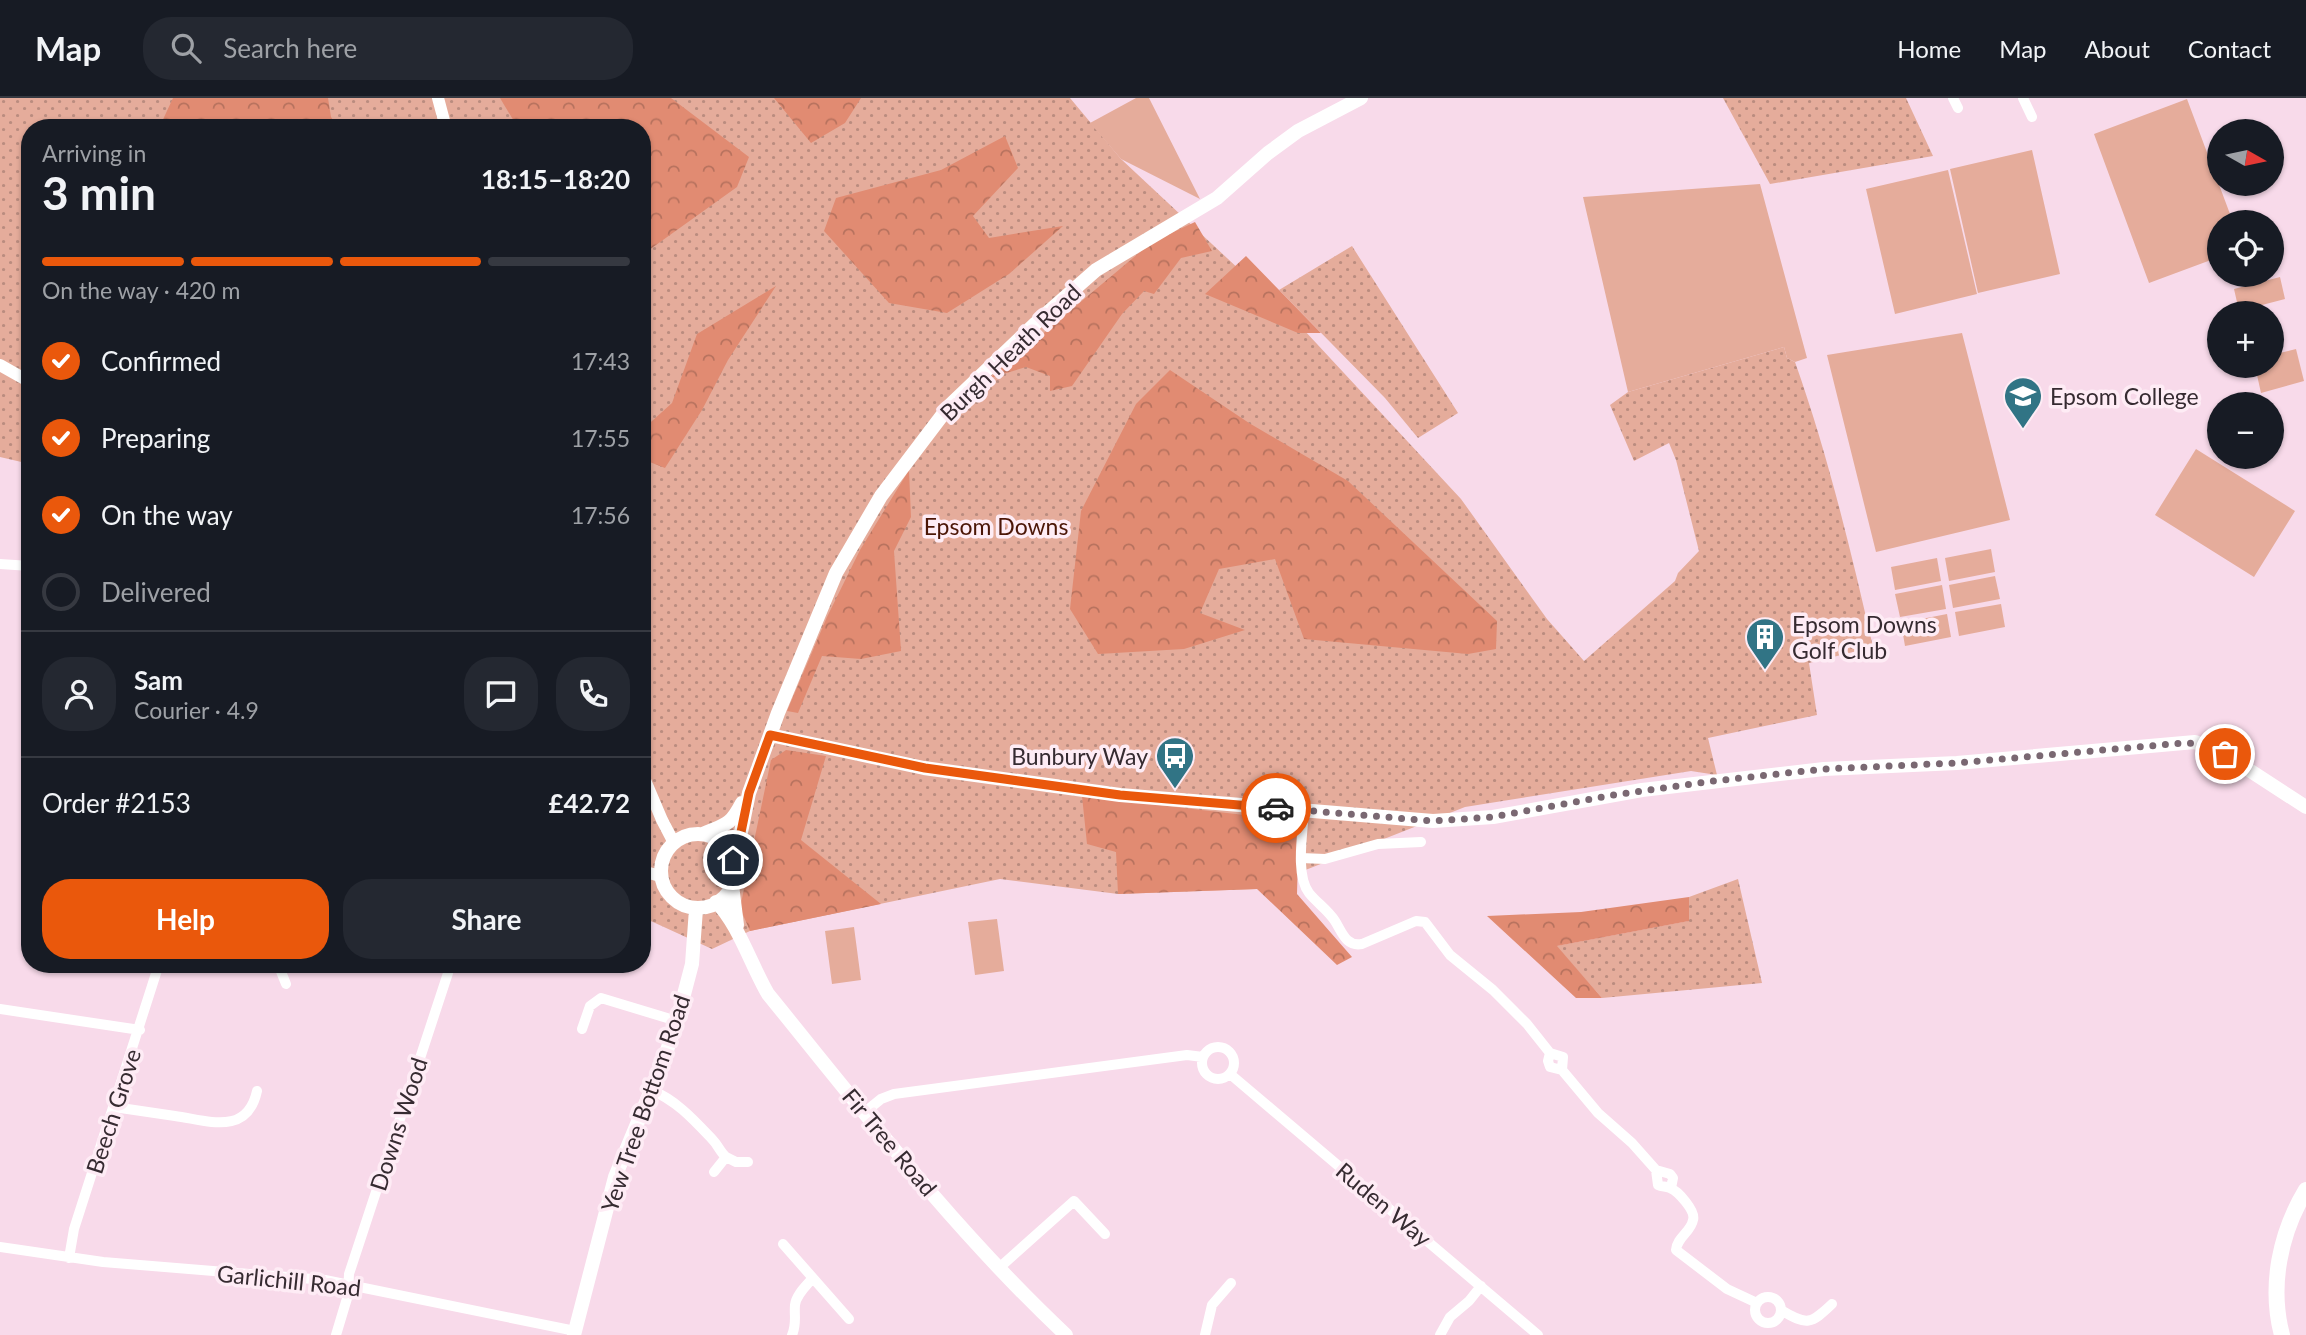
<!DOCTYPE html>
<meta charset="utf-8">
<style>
:root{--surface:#171b24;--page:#242831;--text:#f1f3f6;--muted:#9ea1a6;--line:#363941;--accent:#ea580c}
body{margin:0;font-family:Lato,sans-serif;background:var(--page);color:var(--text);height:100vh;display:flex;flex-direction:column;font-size:26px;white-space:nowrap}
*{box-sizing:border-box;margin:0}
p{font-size:23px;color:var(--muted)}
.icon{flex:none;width:38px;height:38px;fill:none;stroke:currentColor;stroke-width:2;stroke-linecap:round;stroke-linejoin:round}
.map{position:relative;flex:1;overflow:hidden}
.side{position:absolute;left:21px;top:21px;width:630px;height:854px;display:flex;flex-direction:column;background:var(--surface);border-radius:28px;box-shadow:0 2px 5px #0004}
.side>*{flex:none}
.needle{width:46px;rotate:99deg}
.controls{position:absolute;left:2207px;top:21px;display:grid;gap:14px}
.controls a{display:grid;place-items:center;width:77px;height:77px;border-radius:50%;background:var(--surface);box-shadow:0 2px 5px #0004;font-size:35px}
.pin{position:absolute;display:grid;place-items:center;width:60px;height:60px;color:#fff;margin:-30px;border:4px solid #fff;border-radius:50%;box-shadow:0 2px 7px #0007}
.courier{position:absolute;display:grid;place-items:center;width:70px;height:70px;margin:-35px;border:5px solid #ea580c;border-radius:50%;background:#fff;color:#222;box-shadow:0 2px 9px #0007}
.head em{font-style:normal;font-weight:700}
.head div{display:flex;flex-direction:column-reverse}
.head{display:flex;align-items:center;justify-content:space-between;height:119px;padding:0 21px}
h1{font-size:46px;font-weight:700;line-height:52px}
.bar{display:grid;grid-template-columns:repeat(4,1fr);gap:10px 7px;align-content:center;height:84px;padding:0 21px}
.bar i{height:9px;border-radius:5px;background:var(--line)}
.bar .current{background:var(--accent)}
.bar p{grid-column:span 4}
.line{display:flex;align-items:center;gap:18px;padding:0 21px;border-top:2px solid var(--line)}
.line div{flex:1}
.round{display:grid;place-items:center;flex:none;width:74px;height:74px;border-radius:28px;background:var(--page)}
ol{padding:0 21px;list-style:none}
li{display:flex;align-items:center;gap:21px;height:77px}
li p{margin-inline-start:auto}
li .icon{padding:7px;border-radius:50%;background:var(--accent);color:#fff;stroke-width:4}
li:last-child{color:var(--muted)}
li i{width:38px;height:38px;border:4px solid var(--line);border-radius:50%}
.action{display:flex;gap:14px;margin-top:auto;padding:14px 21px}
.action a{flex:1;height:80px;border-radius:28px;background:var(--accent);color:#fff;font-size:28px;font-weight:700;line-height:80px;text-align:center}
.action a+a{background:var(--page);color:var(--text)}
header{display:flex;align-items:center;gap:42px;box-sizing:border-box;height:98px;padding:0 35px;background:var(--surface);border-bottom:2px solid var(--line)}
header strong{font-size:33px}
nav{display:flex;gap:38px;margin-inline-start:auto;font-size:24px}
.search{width:490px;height:63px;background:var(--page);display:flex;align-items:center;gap:18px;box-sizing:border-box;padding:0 24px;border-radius:28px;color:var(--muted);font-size:26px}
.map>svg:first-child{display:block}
.grass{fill:url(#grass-dots)}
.forest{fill:url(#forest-crowns)}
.garden{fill:#e5ac9b}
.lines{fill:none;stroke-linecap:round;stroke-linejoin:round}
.minor{stroke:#fff;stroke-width:10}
.tertiary{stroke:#fff;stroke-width:12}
.secondary{stroke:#fff;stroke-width:14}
.primary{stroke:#fff;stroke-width:16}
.done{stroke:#7a6872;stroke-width:7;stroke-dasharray:0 12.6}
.route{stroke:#ea580c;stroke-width:9}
.labels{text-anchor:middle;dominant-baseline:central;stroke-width:7;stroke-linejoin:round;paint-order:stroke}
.street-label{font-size:23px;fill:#362b31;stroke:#feecf5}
.poi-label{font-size:23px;fill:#362b31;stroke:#feecf5;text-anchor:start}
.park-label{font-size:23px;fill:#4b1606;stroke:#feecf5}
</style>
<header>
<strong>Map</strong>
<div class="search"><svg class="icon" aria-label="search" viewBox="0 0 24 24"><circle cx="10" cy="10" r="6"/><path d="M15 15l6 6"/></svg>Search here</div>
<nav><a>Home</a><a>Map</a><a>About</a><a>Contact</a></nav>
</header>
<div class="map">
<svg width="2306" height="1237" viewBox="0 0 2306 1237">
<defs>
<pattern id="grass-dots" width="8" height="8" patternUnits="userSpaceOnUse" patternTransform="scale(1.75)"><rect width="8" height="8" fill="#e5ac9b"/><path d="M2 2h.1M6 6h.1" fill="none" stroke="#ba8c7f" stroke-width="1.8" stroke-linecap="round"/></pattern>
<pattern id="forest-crowns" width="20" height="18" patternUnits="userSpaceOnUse" patternTransform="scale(1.75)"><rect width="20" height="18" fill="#e18b72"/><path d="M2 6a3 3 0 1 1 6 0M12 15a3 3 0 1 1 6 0" fill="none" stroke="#b7725e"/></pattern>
</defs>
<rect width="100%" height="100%" fill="#f8daea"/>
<path class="grass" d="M0,0H1070L1121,61L1304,232L1461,401L1547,521L1584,563L1675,483L1678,475L1699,453L1676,362L1669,345L1634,363L1610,307L1628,294L1784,249L1787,260L1795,264C1828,357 1851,453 1873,549L1809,565L1817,617L1708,640L1717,677L1691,673L1465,709L1257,791L1118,796L1000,781L750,833L712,851L642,819V30H30V366L0,359Z
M1723,0H1906L1933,58L1770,86Z
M1352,148L1458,315L1418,340L1385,300L1279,192Z
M1738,781L1762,885L1602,900L1556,848L1688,823L1689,799Z"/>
<path class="forest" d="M173,0H328L331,19L338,30H159Z
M500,0H671L749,59L737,89L642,157V30H518Z
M774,0H861L845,25L811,45Z
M1005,38L1018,70L973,118L989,140L1063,128L1009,176L947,215L889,205L824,133L836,100L941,72Z
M1195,124L1212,153L1181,160L1154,196L1144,193L1122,216L1072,288L1050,293V278L1026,269L990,280L1152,144Z
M1246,158L1321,235H1298L1205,196Z
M776,188L728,262L702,312L665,370L642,361V332L672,305L697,236Z
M1170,272L1249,325L1348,383L1497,523L1496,551L1468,556L1304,541L1275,461L1219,471L1200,515L1245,532L1184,551L1098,556L1070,511L1081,413L1136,306Z
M909,372L911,419L894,453L901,553L861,561L822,558L798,615L787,613L827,519L860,452Z
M786,652L826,658L801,742L881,806L750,833L740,810L771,662Z
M1082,698L1288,722L1299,721L1297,796L1352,859L1337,867L1257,791L1118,796L1116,754L1087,746Z
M1689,799V823L1557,848L1602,900H1576L1487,818L1581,814Z"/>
<path class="garden" d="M1136,0H1149L1200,101L1121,61L1090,25Z
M2187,1L2233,124H2219V159L2149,185L2094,36Z
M2032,52L2060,176L1978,195L1950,71Z
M1948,72L1977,196L1895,216L1866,91Z
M1760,86L1807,260L1795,264L1787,260L1784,249L1628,294L1583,99Z
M2280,179L2285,201L2239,213L2234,191Z
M1962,235L2010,422L1876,454L1827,257Z
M2296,251L2304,283L2261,295L2255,268H2272V257Z
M2196,351L2295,413L2254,479L2155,417Z
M1991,451L1995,474L1949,483L1945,460Z
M1937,460L1941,483L1895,492L1891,469Z
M1995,478L2000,501L1953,510L1949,487Z
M1942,487L1946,511L1900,519L1895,496Z
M2001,506L2005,529L1959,538L1955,514Z
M1947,516L1951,539L1905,548L1901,525Z
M997,821L1004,873L975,877L968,824Z
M854,829L861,882L832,886L825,833Z"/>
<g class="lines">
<path class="minor" d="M1953,0L1958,10
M2023,0L2032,19
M0,466L30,468
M1304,712C1303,734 1295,777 1309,795C1317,805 1328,812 1335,823C1342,834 1346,849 1362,846L1416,823L1425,824L1450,857L1493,892L1527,926L1550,955L1563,959L1562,972
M1301,760L1325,761L1378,746L1421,744
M278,866L286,886
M0,911L140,932
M582,931L590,908L601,900L677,923
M1202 965a16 16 0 1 1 32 0a16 16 0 1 1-32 0Z
M1550,955L1548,963L1550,969L1562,972L1598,1015L1632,1045L1656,1072L1670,1076L1673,1080L1671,1090
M1230,976L1538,1237
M651,992C676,1002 694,1022 712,1041C718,1047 720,1054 726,1059L714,1074
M114,1009C134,1012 154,1015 175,1018C206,1022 247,1039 257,993
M865,1014L881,1001L894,996L1187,957L1203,959
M726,1059L736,1064H748
M1656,1072L1658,1087C1662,1089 1666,1088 1670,1090C1678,1093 1696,1113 1693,1122C1691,1134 1677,1139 1676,1152L1727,1191L1757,1205
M783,1146L849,1221
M0,1149L103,1164L325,1182L575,1233
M69,1160L74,1131L159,866
M999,1170L1074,1103L1105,1136
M1755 1212a13 13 0 1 1 26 0a13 13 0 1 1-26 0Z
M1781,1212C1807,1228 1811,1226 1832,1206
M336,1237L348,1197L349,1176L451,866
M792,1237C797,1226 794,1218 795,1207C796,1197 806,1188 812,1181
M1205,1237L1212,1207L1231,1185
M1440,1237L1450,1219L1469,1203L1481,1188"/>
<path class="tertiary" d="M438,0L446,30
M0,267L30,284
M642,675L662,722L674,745
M642,773L660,778"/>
<path class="secondary" d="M770,637L924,670L1120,697L1433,723L1493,719L1642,692L1824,671L1957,665L2195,644L2226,657L2306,709
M703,736C726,726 730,728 742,705
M661 773a37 37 0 1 1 74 0a37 37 0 1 1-74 0Z
M733,762L740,739L749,695L778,615L836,475L881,398L950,307L1038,223L1096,172L1217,100L1268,55L1298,33L1361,0
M732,787L737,827
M716,804C737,823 752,869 768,896C863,1013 956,1134 1066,1237
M574,1237L615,1079L664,961L677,923L692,866L696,811"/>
<path class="primary" d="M2282,1237C2269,1188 2280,1135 2306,1092"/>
</g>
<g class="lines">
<path class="done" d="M1276,710L1433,723L1493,719L1614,697L1714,683L1824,671L1957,665L2183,645L2203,646L2225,656"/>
<path class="route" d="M733,762L740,739L749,695L770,637L925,670L1120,697L1276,710"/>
</g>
<defs>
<symbol id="school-pin" viewBox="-11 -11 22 30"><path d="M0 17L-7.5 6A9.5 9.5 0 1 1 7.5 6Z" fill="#317485" stroke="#feecf5"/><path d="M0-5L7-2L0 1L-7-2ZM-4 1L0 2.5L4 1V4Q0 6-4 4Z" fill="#fff"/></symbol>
<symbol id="building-pin" viewBox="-11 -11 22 30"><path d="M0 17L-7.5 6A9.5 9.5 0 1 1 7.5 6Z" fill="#317485" stroke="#feecf5"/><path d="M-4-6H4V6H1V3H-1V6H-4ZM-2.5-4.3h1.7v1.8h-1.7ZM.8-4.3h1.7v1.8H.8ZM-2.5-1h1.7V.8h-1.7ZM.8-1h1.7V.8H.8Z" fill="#fff"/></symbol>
<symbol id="bus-pin" viewBox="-11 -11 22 30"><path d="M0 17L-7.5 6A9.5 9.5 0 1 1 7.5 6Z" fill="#317485" stroke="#feecf5"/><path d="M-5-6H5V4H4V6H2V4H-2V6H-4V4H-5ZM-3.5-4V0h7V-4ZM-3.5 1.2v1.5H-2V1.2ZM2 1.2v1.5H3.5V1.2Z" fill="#fff"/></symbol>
</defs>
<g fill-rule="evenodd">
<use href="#school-pin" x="2001" y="276" width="44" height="60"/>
<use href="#building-pin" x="1743" y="517" width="44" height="60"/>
<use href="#bus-pin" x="1153" y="636" width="44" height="60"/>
</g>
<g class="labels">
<g class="street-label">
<text transform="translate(1010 254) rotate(-44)">Burgh Heath Road</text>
<text transform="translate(645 1005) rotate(-71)">Yew Tree Bottom Road</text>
<text transform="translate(113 1013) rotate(-72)">Beech Grove</text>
<text transform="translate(398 1026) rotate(-72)">Downs Wood</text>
<text transform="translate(890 1044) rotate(50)">Fir Tree Road</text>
<text transform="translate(1384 1106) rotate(40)">Ruden Way</text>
<text transform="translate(289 1182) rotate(6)">Garlichill Road</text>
</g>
<g class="poi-label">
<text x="2050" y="298">Epsom College</text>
<text x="1792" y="526">Epsom Downs<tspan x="1792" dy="26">Golf Club</tspan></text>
<text x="1148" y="658" text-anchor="end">Bunbury Way</text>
</g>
<g class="park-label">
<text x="996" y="428">Epsom Downs</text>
</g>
</g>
</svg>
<div class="controls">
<a><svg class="needle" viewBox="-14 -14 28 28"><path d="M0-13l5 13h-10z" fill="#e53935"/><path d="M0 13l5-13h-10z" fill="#9ea1a6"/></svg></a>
<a><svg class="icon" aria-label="locate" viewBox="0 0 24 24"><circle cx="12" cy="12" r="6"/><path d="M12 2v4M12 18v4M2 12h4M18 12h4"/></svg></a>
<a>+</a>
<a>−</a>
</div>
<div class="pin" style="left:2225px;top:656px;background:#ea580c"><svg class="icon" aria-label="bag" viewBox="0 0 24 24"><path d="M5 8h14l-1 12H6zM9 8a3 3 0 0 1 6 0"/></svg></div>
<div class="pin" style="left:733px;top:762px;background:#1f2937"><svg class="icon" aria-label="home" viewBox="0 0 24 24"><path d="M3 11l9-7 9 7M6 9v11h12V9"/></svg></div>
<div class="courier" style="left:1276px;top:710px"><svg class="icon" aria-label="car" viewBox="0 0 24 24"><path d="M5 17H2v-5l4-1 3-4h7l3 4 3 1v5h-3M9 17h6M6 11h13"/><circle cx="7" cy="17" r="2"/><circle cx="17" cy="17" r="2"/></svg></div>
<section class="side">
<div class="head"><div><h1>3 min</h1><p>Arriving in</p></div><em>18:15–18:20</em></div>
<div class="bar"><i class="current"></i><i class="current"></i><i class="current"></i><i></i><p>On the way · 420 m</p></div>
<ol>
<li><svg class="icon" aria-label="check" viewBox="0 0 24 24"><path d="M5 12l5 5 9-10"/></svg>Confirmed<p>17:43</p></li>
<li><svg class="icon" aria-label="check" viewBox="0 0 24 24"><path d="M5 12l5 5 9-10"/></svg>Preparing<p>17:55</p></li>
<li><svg class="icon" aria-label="check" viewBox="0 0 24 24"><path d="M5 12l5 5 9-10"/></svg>On the way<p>17:56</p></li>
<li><i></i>Delivered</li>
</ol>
<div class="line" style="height:126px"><a class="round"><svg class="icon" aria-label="person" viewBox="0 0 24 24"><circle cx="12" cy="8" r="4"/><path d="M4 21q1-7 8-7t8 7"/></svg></a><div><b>Sam</b><p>Courier · 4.9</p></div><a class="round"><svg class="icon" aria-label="chat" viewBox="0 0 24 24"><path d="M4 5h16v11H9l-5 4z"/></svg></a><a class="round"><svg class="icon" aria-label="phone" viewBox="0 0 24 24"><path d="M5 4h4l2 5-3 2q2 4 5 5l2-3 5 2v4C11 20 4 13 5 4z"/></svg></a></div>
<div class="line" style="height:91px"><div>Order #2153</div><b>£42.72</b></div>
<div class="action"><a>Help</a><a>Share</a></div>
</section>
</div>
